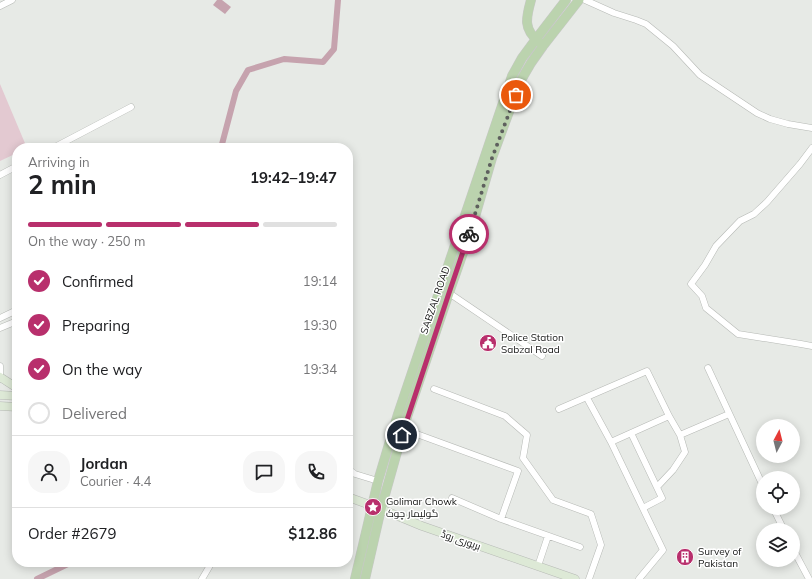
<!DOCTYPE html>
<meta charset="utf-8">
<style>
:root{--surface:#fff;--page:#f6f6f6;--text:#202124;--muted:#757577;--line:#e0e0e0;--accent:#b82f6c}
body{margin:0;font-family:Mulish,Cairo,sans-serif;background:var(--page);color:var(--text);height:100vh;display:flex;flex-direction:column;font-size:15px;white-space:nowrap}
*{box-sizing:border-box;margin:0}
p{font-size:13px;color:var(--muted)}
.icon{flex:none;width:22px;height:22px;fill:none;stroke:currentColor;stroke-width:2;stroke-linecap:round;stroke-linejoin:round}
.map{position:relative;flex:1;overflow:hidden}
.details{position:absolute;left:12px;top:143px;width:341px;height:424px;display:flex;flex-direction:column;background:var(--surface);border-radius:16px;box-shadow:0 2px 10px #0003}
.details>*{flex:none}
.needle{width:26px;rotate:7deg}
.tools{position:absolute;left:756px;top:419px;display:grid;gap:8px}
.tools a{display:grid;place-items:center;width:44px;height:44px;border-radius:50%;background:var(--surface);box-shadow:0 2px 10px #0003;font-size:20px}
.pin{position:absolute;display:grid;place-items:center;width:34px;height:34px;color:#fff;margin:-17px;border:2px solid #fff;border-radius:50%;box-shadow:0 1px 4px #0007}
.courier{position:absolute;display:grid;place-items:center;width:40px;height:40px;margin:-20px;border:3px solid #b82f6c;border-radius:50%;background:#fff;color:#222;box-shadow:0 1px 5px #0007}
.overview em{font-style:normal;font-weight:700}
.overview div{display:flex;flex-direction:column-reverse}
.overview{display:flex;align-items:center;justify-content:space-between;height:68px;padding:0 16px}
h1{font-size:26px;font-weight:700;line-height:30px}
.bar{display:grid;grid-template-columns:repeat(4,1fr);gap:6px 4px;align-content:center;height:48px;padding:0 16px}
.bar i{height:5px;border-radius:3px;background:var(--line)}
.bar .on{background:var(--accent)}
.bar p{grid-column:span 4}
.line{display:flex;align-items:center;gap:10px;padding:0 16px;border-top:1px solid var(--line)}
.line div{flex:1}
.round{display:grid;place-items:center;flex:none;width:42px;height:42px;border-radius:16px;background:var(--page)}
ol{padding:0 16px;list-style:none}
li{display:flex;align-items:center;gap:12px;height:44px}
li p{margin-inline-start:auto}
li .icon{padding:4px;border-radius:50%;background:var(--accent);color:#fff;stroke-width:4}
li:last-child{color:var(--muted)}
li i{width:22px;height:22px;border:2px solid var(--line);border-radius:50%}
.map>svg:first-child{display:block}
.green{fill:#e3c9d1}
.water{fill:#c6a3ae}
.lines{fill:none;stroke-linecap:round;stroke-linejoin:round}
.canal{stroke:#c6a3ae;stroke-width:6}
.street-casing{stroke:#b6b9b5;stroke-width:7}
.secondary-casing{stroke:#b6b9b5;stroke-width:9}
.primary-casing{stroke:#c7c7c7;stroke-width:10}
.street{stroke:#fff;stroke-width:6}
.secondary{stroke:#dde9d6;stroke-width:8}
.primary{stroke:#bbd3ae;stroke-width:9}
.done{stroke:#5e605e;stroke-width:4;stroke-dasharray:0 7.2}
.route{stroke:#b82f6c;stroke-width:5}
.labels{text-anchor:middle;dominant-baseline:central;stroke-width:3;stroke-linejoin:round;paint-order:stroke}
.street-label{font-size:10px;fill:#141514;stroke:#fff}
.poi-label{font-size:10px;fill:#141514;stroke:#fff;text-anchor:start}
</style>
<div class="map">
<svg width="812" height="579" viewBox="0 0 812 579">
<rect width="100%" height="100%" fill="#e7eae6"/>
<path class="green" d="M0,84L27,148H17V153L0,161Z"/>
<path class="water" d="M217,0H222L231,7L225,14L213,5Z"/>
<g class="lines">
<path class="canal" d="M221,148L236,91L248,70L284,59L323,62L334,49L338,0
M37,579L72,562"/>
<defs>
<path id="street" d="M585,0L614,13L636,20L646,24L673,46L700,75L757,113L770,119L788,124L812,128
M0,6L12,0
M53,148L131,107
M812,148L800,164L767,202L754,214L740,221L716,246L705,265L691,284L702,296L706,308L738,334L801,344L812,346
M0,175L17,166
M449,293L542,356
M0,318L17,310
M0,328L17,321
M0,366V379
M708,368L763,486
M434,389L505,416L527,435L523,458L553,500L591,514L601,545L589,579
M587,398L611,442L663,550L639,579
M559,409L647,371L669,416L680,435L685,452L673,470L657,487
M414,433L518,471L501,519
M631,433L662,498L643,508
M680,435L729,414
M611,442L669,416
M348,469L355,474L378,481
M452,498L501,519L580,547
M773,508L784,530
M793,549L809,579
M538,566L548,536
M202,579L212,562"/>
<path id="secondary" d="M0,377L17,388
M0,395L17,396
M0,406L17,407
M348,497L381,509L422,526L575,579"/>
<path id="primary" d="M531,0C526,18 523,29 539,42
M355,579L378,481L398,414L512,76L522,58L536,39L566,0
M365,579L381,509L406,420L449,293L472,227L492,158L520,82L531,63L543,46L579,0"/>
</defs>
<use href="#street" class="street-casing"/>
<use href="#secondary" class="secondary-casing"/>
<use href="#primary" class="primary-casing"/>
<use href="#street" class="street"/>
<use href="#secondary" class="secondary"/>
<use href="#primary" class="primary"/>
</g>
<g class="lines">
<path class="done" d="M469,234L492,158L516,95"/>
<path class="route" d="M402,435L449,293L469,234"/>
</g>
<defs>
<symbol id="civic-disc" viewBox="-11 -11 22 22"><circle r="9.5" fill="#b82f6c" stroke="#fff"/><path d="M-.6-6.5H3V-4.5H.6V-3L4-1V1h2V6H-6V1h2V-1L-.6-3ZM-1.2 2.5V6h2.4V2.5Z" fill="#fff"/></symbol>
<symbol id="sight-disc" viewBox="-11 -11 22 22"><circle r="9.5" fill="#b82f6c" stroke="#fff"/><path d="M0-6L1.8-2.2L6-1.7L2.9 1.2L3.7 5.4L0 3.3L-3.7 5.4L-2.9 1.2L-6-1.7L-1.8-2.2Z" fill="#fff"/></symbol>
<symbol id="building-disc" viewBox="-11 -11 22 22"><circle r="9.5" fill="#b82f6c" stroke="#fff"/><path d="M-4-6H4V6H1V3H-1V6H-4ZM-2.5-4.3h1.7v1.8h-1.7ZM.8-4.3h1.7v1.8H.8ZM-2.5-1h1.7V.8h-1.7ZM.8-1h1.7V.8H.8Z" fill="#fff"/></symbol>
</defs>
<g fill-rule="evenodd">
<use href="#civic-disc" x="478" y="333" width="20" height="20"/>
<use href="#sight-disc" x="363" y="497" width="20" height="20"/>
<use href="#building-disc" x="675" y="547" width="20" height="20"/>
</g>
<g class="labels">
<g class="street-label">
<text transform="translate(435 300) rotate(-71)">SABZAL ROAD</text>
<text transform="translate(461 540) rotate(19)">بریوری روڈ</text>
</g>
<g class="poi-label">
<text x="501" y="337">Police Station<tspan x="501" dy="12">Sabzal Road</tspan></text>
<text x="386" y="501">Golimar Chowk<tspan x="386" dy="12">گولیمار چوک</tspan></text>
<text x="698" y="551">Survey of<tspan x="698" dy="12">Pakistan</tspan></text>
</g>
</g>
</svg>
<div class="tools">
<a><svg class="needle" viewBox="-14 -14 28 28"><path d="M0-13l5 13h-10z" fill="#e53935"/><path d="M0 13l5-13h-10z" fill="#757577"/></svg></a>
<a><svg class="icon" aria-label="locate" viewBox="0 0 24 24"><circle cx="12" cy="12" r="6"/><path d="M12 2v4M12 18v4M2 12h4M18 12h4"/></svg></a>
<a><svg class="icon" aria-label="layers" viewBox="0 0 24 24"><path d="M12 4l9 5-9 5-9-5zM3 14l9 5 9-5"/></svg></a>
</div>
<div class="pin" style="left:516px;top:95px;background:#ea580c"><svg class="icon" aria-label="bag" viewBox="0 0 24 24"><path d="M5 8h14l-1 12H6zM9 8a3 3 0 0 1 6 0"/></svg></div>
<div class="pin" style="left:402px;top:435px;background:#1f2937"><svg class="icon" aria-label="home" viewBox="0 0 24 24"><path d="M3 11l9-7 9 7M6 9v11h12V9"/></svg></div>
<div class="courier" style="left:469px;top:234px"><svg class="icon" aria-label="bike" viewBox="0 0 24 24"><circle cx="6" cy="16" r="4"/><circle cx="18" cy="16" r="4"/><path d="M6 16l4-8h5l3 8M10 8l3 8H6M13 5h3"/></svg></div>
<section class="details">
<div class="overview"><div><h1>2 min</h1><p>Arriving in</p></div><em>19:42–19:47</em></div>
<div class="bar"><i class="on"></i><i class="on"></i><i class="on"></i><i></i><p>On the way · 250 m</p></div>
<ol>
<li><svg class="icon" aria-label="check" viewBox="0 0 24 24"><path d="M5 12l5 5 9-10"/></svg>Confirmed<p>19:14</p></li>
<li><svg class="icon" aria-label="check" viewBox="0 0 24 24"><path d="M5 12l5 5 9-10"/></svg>Preparing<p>19:30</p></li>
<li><svg class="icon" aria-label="check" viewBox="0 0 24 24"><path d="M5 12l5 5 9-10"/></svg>On the way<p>19:34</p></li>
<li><i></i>Delivered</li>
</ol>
<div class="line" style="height:72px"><a class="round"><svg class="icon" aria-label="person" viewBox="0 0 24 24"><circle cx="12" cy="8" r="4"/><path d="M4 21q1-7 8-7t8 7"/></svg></a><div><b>Jordan</b><p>Courier · 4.4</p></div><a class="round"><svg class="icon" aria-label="chat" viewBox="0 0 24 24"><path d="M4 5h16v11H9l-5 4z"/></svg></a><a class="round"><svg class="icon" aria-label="phone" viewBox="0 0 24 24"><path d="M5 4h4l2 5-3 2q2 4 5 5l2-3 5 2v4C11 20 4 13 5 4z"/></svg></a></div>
<div class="line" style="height:52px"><div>Order #2679</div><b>$12.86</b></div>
</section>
</div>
